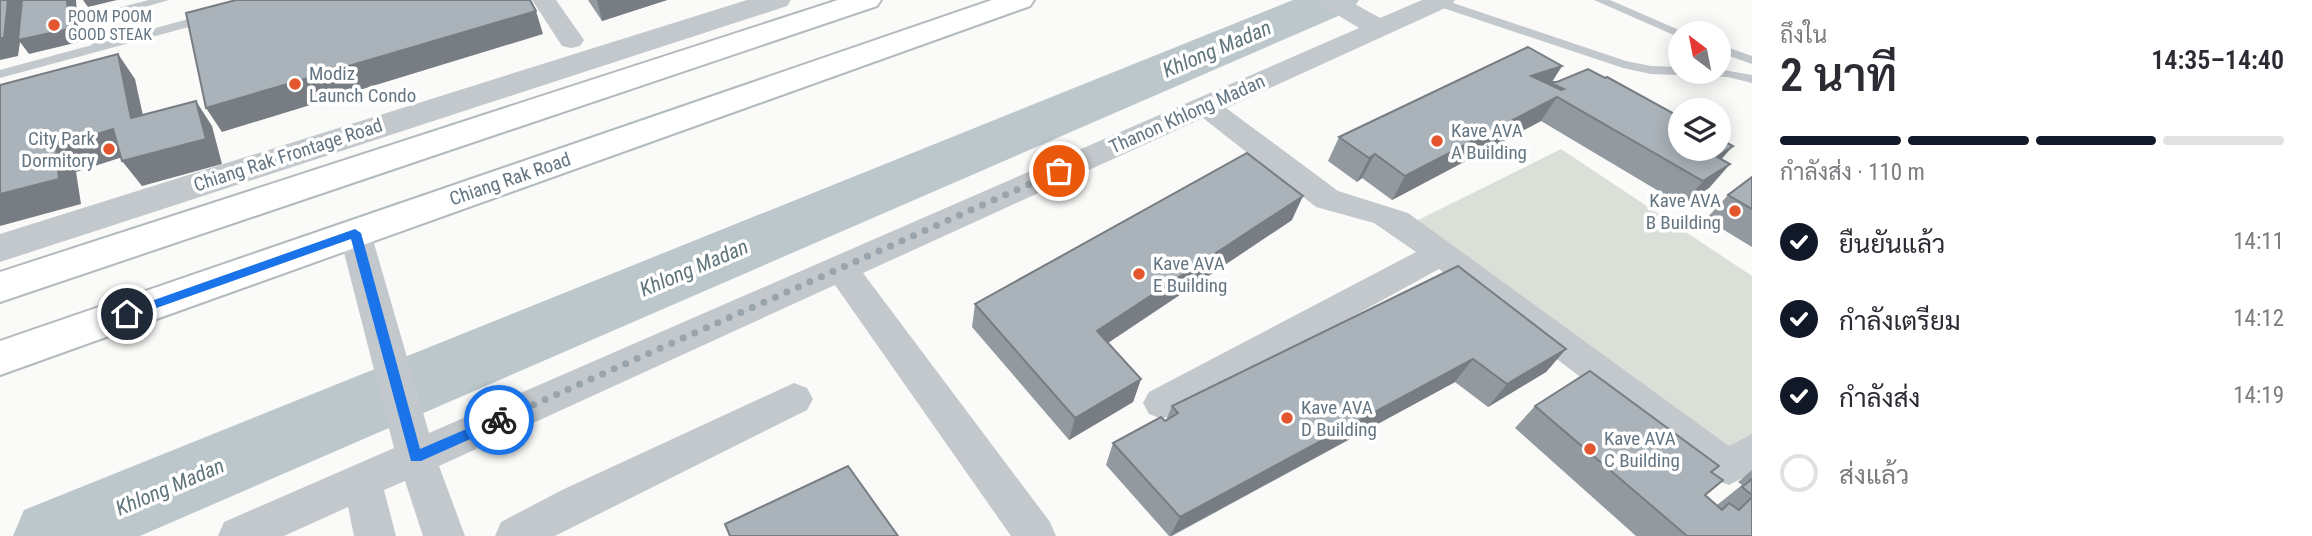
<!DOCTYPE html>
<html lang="th">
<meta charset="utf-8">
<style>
:root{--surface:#fff;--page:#f2f2f3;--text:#2b2b33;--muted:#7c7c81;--line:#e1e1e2;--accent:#111827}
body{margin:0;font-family:"Roboto Condensed",Sarabun,sans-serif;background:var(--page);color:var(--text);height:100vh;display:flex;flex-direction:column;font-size:26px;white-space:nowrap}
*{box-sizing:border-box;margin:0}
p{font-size:23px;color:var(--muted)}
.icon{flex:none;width:38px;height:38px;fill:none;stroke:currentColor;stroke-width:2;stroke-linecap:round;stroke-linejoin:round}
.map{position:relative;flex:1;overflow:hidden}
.panel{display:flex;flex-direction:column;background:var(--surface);width:560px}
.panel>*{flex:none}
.needle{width:46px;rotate:328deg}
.tools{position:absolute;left:1668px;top:21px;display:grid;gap:14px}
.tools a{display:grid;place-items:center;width:63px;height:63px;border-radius:50%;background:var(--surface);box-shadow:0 4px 18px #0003;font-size:35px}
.pin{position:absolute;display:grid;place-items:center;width:60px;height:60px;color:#fff;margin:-30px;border:4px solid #fff;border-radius:50%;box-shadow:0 2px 7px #0007}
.courier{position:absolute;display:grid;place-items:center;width:70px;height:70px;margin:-35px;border:5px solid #1a73e8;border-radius:50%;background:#fff;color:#222;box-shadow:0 2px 9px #0007}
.headline em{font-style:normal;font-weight:600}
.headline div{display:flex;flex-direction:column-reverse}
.headline{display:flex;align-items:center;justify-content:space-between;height:119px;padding:0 28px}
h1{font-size:46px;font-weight:600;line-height:52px}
.bar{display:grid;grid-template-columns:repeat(4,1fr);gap:10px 7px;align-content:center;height:84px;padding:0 28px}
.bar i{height:9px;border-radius:5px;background:var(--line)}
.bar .current{background:var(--accent)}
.bar p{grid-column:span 4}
ol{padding:0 28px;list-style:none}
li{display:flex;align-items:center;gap:21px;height:77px}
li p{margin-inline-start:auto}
li .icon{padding:7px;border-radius:50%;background:var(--accent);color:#fff;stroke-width:4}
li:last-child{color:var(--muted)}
li i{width:38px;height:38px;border:4px solid var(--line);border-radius:50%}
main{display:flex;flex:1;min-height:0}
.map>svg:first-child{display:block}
.green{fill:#dadfd7}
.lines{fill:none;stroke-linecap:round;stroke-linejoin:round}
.river{fill:#bbc7cb;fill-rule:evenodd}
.secondary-casing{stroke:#b3babf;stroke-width:4}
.service{fill:#c3c8cc;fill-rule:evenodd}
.minor{fill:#c3c8cc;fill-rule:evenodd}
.tertiary{fill:#c3c8cc;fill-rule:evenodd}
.secondary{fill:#fff;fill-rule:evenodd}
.wall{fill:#929a9f}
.shaded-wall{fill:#777d82}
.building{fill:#aab3b9;stroke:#777d82;stroke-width:2}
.route{fill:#1a73e8}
.done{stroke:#99a4ac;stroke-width:7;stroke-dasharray:0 12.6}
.poi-dot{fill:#e4572e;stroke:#fff;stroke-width:2.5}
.labels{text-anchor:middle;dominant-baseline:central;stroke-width:7;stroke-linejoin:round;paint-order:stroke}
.far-poi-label{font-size:16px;fill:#657683;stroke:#fff;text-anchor:start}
.poi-label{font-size:19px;fill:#657683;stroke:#fff;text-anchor:start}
.street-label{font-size:19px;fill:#657683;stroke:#fff}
.water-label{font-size:21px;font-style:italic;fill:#60757c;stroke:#fff}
</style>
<main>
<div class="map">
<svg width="1752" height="536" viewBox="0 0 1752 536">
<rect width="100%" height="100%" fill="#fafaf8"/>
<path class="green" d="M1561,149L1752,276V438L1712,467L1404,227Z"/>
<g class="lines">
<path class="river" d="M1293,0H1359L1352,10L140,536H13L24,510Z"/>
<defs>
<path id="secondary" d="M838,0H881L877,6L0,302V272Z
M992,0H1034L1030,6L0,375V341Z"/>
</defs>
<use href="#secondary" class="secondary-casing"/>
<path class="service" d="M149,0H169L103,19L104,42L207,14L213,18L211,21L0,78V70L92,45L93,14Z
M1433,0H1444L1626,61L1651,66L1680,67V72H1718V69L1752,75V83L1728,77L1651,74L1623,68L1434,5Z
M1594,0H1610L1686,33H1680V37L1676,36Z
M1718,44L1752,56V64L1718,52Z"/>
<path class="minor" d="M532,0H556L584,40L580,46L571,48L562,46Z
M1318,0H1348L1380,18L1422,0H1455L1452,5L1226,108L1338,191L1408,213L1729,446L1752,434V473L1729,485L1715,480L1439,269L1175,414L1162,419L1149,414L1143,403L1149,392L1416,252L1374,223L1316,207L1203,118L863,273L1050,522L1056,536H1011L835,285L439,466L465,536H423L405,481L384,490L396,536H354L348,507L284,536H218L224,522L394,448L339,233L344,225L355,221L366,225L371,233L429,433L1359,28L1321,5Z
M794,383L807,388L813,399L807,410L555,536H495L501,522L562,490Z"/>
<path class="tertiary" d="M747,0H791L787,6L0,262V234Z"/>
<use href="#secondary" class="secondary"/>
</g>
<path class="wall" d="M588,0H667L602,21Z
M1562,66L1552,82L1730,164L1709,188L1682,205L1541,121L1392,200L1362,178L1357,182L1328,161L1339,137Z
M1752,177V247L1706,219L1728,195Z
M1292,220L1108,343L1141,379L1133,402L1069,440L972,327L975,304Z
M1458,266L1566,349L1546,372L1488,407L1455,382L1172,536H1169L1106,465L1113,443L1166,420L1172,406Z
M1535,406L1712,472L1705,495L1717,505L1742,485L1738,482L1752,470V536H1636L1515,428Z"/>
<path class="shaded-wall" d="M8,0H76L79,42L29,54L20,42L18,56L0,60V38Z
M83,0H117L88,7Z
M597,0H667L602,21Z
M536,11L543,34L222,132L206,108Z
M118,54L135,79L149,143L131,118Z
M1562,66L1551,83L1549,82L1544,91L1531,76Z
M1557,97L1541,121L1392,200L1405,176Z
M196,101L212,126L222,164L142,186L122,161Z
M113,129L132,154L76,172L81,204L0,226V194L56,147Z
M1733,146L1712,170L1717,157Z
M1375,154L1362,178L1357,182L1369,158Z
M1730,164L1709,188L1682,205L1703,181Z
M1303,196L1292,220L1091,354L1097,331Z
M1566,349L1546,372L1488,407L1507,384Z
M1473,359L1455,382L1170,536L1180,517Z
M1141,379L1133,402L1069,440L1075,418Z"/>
<path class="building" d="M0,0H8L4,38H0Z
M22,0H67L69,29L18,40Z
M236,0H530L536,11L206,108L186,13Z
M1528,47L1562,66L1531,76L1561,90L1564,89L1549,82H1557L1588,69L1605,78L1607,77L1680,117V149H1718V138L1733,146L1717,157L1730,164L1703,181L1557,97L1405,176L1375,154L1369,158L1339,137Z
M118,54L131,118L196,101L206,139L122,161L113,129L56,147L59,179L0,194V85Z
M1247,153L1303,196L1097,331L1141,379L1075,418L975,304Z
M1752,177V209L1728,195Z
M1458,266L1566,349L1507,384L1473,359L1180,517L1113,443L1161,417L1165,421L1178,413L1172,406Z
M1590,371L1719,466L1711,472L1723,480L1705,495L1722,510L1729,503L1739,510L1752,497V536H1687L1535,406Z
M848,466L898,536H730L725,524Z
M1752,479V495L1742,487Z"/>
<path class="route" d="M355,229L361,233L420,449L499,415L506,420L504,424L421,461H411L351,239L131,317L127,318L121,314L123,311Z"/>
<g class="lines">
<path class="done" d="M499,420L1059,171"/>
</g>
<g class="poi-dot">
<circle cx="54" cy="25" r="7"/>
<circle cx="295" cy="84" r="7"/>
<circle cx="1437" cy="141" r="7"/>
<circle cx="109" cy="149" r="7"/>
<circle cx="1735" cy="211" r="7"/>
<circle cx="1139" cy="274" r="7"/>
<circle cx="1287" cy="418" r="7"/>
<circle cx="1590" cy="449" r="7"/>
</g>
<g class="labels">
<g class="far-poi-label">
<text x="68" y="16">POOM POOM<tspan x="68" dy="18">GOOD STEAK</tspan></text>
</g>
<g class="poi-label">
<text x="309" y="73">Modiz<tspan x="309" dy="22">Launch Condo</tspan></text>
<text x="1451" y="130">Kave AVA<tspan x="1451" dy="22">A Building</tspan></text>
<text x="95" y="138" text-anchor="end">City Park<tspan x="95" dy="22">Dormitory</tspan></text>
<text x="1721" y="200" text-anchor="end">Kave AVA<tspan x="1721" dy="22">B Building</tspan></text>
<text x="1153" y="263">Kave AVA<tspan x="1153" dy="22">E Building</tspan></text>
<text x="1301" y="407">Kave AVA<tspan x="1301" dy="22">D Building</tspan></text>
<text x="1604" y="438">Kave AVA<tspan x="1604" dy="22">C Building</tspan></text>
</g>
<g class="street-label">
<text transform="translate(1187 114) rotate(-24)">Thanon Khlong Madan</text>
<text transform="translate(288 155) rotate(-18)">Chiang Rak Frontage Road</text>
<text transform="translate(510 179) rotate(-19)">Chiang Rak Road</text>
</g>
<g class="water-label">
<text transform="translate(1217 49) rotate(-23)">Khlong Madan</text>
<text transform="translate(694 268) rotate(-23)">Khlong Madan</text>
<text transform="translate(170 487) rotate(-23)">Khlong Madan</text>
</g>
</g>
</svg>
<div class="tools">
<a><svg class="needle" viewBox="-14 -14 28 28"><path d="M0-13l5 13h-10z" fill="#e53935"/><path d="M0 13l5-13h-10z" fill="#7c7c81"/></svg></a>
<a><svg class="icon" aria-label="layers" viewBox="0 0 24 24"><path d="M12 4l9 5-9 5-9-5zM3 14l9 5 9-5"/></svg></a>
</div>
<div class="pin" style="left:1059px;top:171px;background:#ea580c"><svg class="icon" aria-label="bag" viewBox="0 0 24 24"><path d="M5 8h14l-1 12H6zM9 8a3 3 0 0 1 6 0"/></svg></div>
<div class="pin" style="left:127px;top:314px;background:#1f2937"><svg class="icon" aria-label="home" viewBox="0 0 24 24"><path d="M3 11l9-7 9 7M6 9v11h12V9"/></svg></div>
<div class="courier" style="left:499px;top:420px"><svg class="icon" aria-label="bike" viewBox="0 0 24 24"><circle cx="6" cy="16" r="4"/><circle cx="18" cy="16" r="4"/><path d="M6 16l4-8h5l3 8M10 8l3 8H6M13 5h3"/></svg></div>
</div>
<section class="panel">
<div class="headline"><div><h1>2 นาที</h1><p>ถึงใน</p></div><em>14:35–14:40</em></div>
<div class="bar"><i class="current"></i><i class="current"></i><i class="current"></i><i></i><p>กำลังส่ง · 110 m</p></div>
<ol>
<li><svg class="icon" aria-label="check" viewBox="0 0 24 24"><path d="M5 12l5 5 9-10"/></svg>ยืนยันแล้ว<p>14:11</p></li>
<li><svg class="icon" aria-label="check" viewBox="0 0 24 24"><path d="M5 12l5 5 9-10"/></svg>กำลังเตรียม<p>14:12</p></li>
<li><svg class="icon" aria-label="check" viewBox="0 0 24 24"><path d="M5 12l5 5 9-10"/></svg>กำลังส่ง<p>14:19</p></li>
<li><i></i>ส่งแล้ว</li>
</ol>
</section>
</main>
